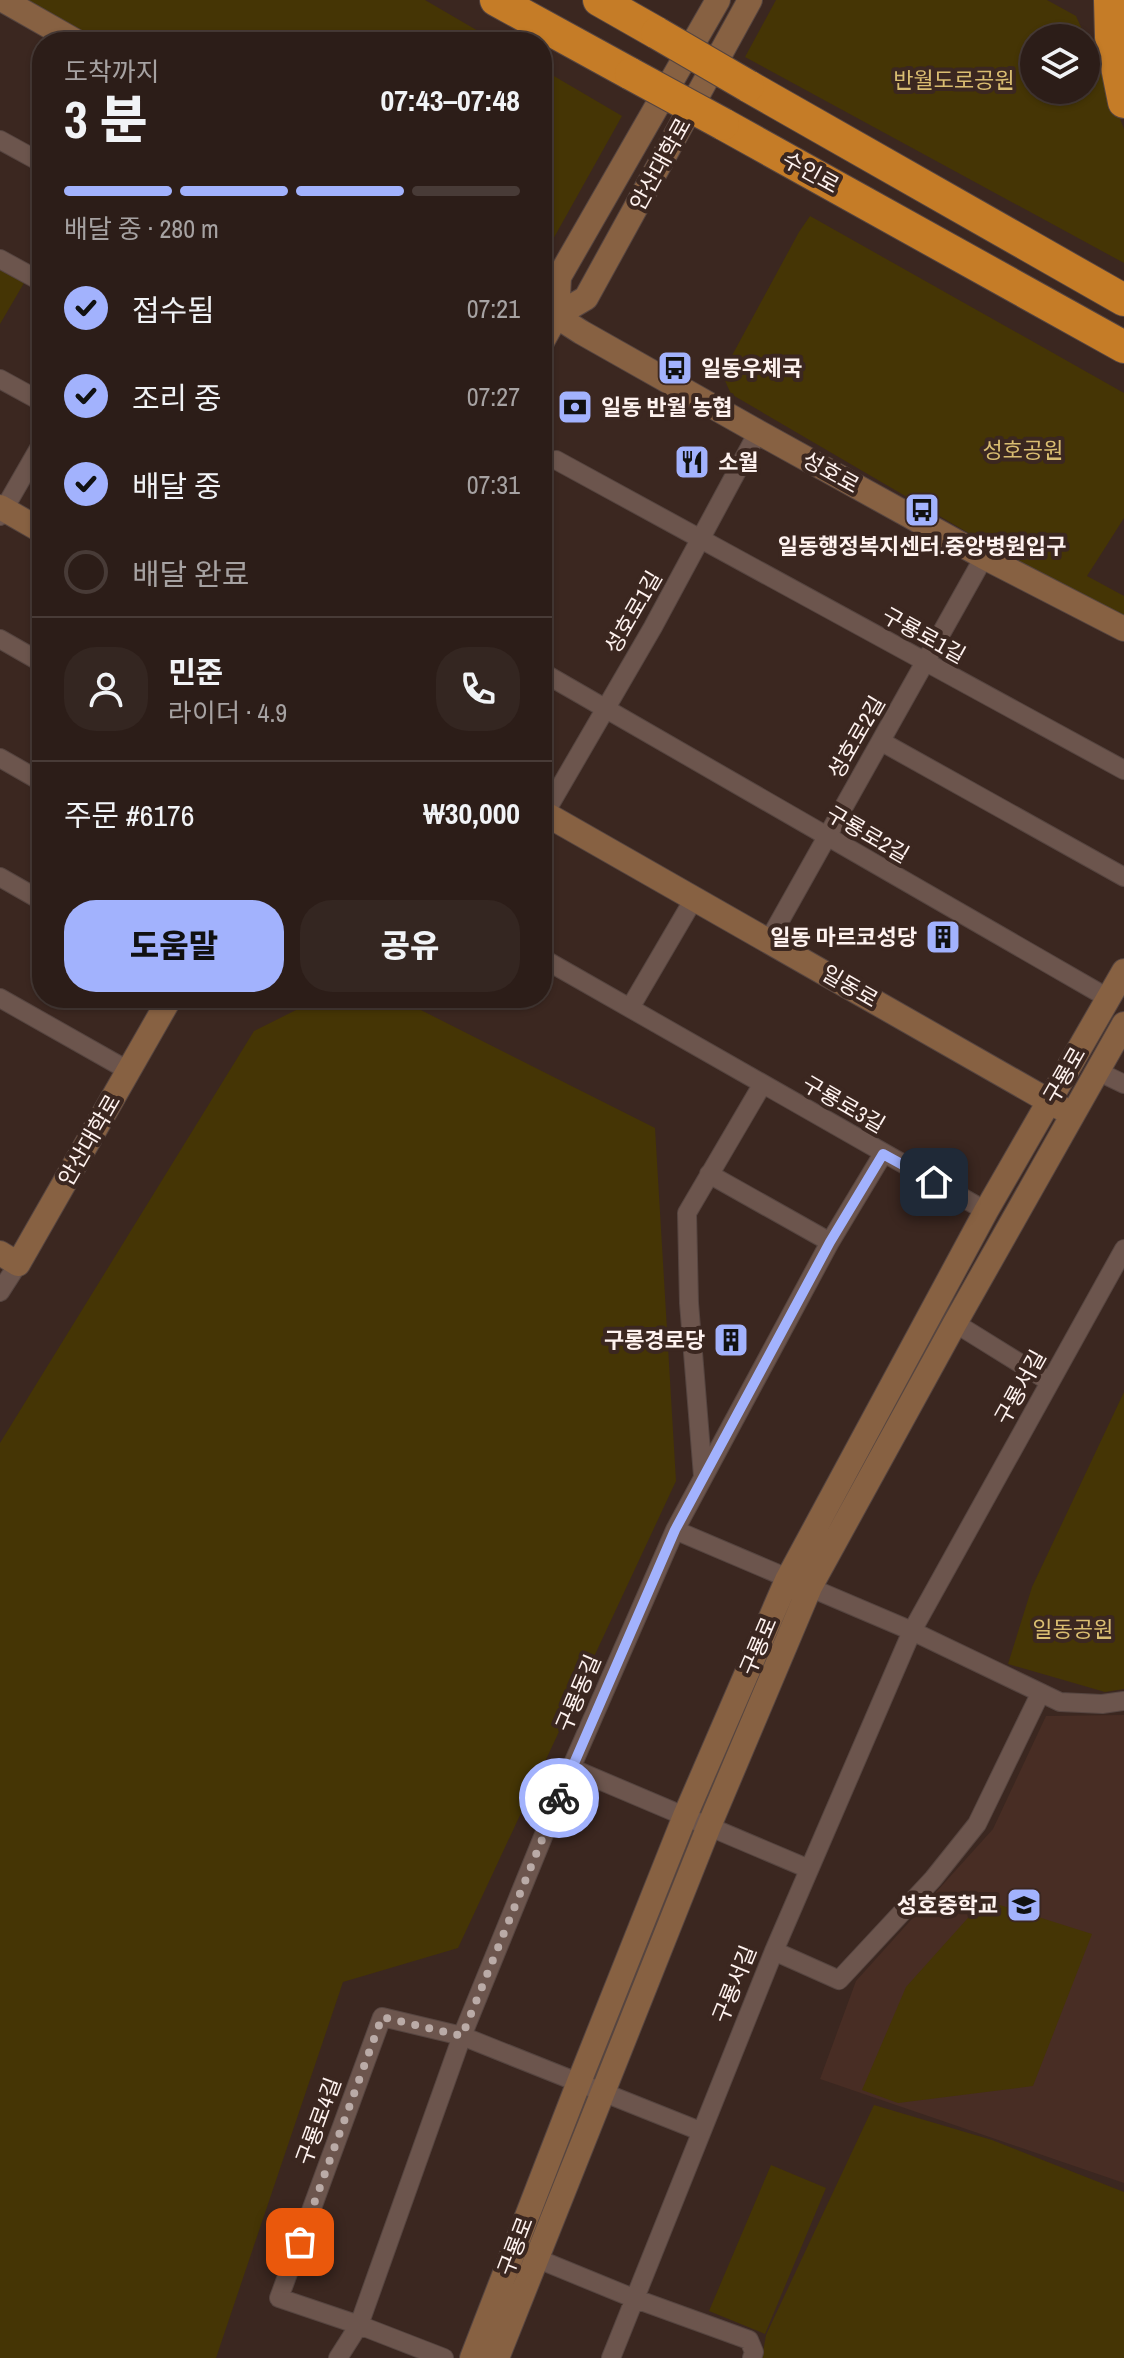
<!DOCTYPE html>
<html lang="ko">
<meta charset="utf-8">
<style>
:root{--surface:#2c1d18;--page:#342621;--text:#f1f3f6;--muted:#a6a2a2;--line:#483b37;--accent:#a2b2fd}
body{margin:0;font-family:"Archivo Narrow","Noto Sans KR",sans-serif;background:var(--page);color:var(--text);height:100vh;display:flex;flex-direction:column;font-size:30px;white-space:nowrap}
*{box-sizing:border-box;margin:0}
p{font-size:26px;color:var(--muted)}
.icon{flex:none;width:44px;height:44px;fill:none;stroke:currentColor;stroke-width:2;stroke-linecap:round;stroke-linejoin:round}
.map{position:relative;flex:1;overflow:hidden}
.panel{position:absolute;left:32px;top:32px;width:520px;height:976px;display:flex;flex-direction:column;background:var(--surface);border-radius:32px;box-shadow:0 2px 6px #0004,0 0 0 2px var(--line)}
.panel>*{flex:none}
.tools{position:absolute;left:1020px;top:24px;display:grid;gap:16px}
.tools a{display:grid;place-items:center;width:80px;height:80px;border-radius:50%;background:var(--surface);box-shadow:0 2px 6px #0004,0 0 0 2px var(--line);font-size:40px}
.pin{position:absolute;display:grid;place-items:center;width:68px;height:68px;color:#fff;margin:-34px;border-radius:16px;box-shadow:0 4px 12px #0006}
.courier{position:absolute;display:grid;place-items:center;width:80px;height:80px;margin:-40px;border:6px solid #a2b2fd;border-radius:50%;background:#fff;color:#222;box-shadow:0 2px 10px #0007}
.summary em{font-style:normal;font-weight:800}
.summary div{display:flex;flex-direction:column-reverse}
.summary{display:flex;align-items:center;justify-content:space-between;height:136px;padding:0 32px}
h1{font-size:52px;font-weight:800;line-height:60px}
.bar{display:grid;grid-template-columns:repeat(4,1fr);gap:12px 8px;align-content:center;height:96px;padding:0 32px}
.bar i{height:10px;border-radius:6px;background:var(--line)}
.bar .active{background:var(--accent)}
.bar p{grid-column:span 4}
.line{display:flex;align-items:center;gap:20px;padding:0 32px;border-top:2px solid var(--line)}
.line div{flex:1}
.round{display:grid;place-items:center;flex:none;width:84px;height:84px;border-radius:32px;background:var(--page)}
ol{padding:0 32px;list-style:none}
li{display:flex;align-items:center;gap:24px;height:88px}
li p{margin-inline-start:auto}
li .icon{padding:8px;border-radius:50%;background:var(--accent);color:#111;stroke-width:4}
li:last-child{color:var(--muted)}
li i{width:44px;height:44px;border:4px solid var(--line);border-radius:50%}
.primary-button{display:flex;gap:16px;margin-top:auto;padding:16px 32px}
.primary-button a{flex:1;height:92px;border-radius:32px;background:var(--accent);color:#111;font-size:32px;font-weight:800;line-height:92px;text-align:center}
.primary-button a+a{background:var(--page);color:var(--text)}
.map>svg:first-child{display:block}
.built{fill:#482d24}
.green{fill:#453505;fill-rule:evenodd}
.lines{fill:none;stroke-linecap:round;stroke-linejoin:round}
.street-casing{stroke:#564540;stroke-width:20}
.secondary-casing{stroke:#564540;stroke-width:26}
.highway-casing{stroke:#564540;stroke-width:34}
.street{stroke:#6c554d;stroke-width:18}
.secondary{stroke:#876142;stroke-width:24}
.highway{stroke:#c57c27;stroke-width:32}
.highway-bridge-casing{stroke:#564540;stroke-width:34;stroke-linecap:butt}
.highway-bridge{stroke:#c57c27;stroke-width:32}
.done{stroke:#baaba7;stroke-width:8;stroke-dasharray:0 14.4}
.route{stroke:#a2b2fd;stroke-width:10}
.labels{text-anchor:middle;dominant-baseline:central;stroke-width:8;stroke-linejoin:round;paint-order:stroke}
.park-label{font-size:22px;fill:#d9bd71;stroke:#3b2720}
.street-label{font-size:22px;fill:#fef2ef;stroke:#3b2720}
.poi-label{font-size:22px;font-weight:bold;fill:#fef2ef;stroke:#3b2720;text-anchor:start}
</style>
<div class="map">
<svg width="1124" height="2358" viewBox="0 0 1124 2358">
<rect width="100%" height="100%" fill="#3b2720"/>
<path class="built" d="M1124,1715V2183L820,2079L856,1981L993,1829L1046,1716Z"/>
<path class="green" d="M26,0H425L497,42H102Z
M776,0H1047L1076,16L1104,78L1124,129V263L745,57ZM1034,38H1086V90H1034Z
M542,69L622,116L542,259Z
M810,216L1124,393V518L1087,576L1124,596V624L731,394L722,374L799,232Z
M0,270L24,283L0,324Z
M320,998H397L655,1128L676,1481L458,1948L343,1982L216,2358H0V1443L254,1031Z
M1124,1392V1689L1105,1692L1008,1664L1032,1587Z
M984,1900L1092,1934L1033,2086L898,2103L862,2090L906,1987Z
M874,2105L992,2140L1124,2192V2358H762L766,2335Z
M771,2165L826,2188L765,2334L709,2311Z"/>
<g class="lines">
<defs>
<path id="street" d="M0,140L42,163
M0,259L42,282
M0,379L42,402
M556,460L1124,770
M0,516L42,443
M0,639L42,663
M542,672L1108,998
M882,742L1124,877
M0,758L42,782
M545,813L653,627L758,432
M0,877L42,901
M769,940L984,557
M542,958L986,1211
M0,998L129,1071
M630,1008L695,897
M1097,1071L1124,1084
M709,1174L830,1242
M0,1292L18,1264
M955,1323L1050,1382
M703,1476L689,1303L687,1213L762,1085
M675,1530L912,1631L1060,1702L1102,1704L1124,1701
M571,1768L809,1869
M774,1951L839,1980L933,1879L977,1824L1040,1694
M538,2259L633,2298L749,2340L754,2352L752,2358
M338,2358L359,2325L462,2036L571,1768L675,1530L830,1242L883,1154
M444,2358L359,2325L279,2298L382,2017L462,2036L700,2131
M611,2358L774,1951L912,1631L1124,1249"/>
<path id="secondary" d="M3,0L77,42
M542,307L581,332L758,432L984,557L1124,629
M557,315L586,298L750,0
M542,342L557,315L559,277L718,0
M0,507L42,531
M542,812L1061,1108
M0,1253L18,1264L170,998
M472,2358L579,2082L685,1816L787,1580L986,1211L1124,971
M497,2358L709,1826L810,1587L955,1323L1124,1024"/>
<path id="highway" d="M496,0L631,74
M599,0L657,33
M1110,0L1111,37L1124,102
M748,86L1124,300
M723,124L1124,347"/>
</defs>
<use href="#street" class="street-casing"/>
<use href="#secondary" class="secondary-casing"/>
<use href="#highway" class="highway-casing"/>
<use href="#street" class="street"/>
<use href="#secondary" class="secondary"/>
<use href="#highway" class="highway"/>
<defs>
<path id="highway-bridge" d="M657,33L748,86
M631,74L723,124"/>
</defs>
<use href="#highway-bridge" class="highway-bridge-casing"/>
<use href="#highway-bridge" class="highway-bridge"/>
</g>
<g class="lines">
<path class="done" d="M300,2242L382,2017L462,2036L559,1798"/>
<path class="route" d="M559,1798L675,1530L830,1242L883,1154L934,1182"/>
</g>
<defs>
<symbol id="bus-square" viewBox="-11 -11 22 22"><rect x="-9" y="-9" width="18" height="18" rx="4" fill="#a2b2fd" stroke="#3b2720"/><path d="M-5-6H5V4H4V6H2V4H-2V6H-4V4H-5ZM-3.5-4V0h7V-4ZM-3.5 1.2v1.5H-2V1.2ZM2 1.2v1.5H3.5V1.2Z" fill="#111"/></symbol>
<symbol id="bank-square" viewBox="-11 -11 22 22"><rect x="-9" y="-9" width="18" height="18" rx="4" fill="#a2b2fd" stroke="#3b2720"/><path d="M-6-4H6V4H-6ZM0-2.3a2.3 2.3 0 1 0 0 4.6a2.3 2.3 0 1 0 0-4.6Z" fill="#111"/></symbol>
<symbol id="restaurant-square" viewBox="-11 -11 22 22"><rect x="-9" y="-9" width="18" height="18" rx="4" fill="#a2b2fd" stroke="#3b2720"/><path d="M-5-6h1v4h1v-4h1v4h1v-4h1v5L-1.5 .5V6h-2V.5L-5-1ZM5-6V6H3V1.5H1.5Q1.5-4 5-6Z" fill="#111"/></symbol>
<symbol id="building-square" viewBox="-11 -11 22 22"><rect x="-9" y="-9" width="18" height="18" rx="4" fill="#a2b2fd" stroke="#3b2720"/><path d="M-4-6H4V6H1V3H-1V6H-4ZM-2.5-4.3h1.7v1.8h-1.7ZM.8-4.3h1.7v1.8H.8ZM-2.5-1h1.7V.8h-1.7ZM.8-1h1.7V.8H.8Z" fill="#111"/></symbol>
<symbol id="school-square" viewBox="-11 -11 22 22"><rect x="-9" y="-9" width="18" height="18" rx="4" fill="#a2b2fd" stroke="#3b2720"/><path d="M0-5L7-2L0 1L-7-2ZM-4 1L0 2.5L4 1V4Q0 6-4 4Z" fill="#111"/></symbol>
</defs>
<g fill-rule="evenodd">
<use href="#bus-square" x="655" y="348" width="40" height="40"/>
<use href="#bank-square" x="555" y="387" width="40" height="40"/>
<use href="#restaurant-square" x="672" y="442" width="40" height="40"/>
<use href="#bus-square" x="902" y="490" width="40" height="40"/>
<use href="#building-square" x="923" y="917" width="40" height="40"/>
<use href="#building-square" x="711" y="1320" width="40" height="40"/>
<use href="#school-square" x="1004" y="1885" width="40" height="40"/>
</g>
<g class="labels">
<g class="park-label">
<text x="954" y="80">반월도로공원</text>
<text x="1023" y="450">성호공원</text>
<text x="1073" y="1629">일동공원</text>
</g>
<g class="street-label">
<text transform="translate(660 164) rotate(-61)">안산대학로</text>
<text transform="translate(811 172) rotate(29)">수인로</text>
<text transform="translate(831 472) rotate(29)">성호로</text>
<text transform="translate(633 612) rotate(-60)">성호로1길</text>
<text transform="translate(924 635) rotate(29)">구룡로1길</text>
<text transform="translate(856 737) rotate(-60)">성호로2길</text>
<text transform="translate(868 834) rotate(30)">구룡로2길</text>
<text transform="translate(850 986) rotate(30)">일동로</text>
<text transform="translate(1064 1075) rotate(-60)">구룡로</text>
<text transform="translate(844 1104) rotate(30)">구룡로3길</text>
<text transform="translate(89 1140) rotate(-60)">안산대학로</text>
<text transform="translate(1020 1387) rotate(-61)">구룡서길</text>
<text transform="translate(758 1646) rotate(-67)">구룡로</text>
<text transform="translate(578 1693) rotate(-67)">구룡동길</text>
<text transform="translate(734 1984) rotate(-68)">구룡서길</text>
<text transform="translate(318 2121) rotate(-70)">구룡로4길</text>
<text transform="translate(515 2246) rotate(-69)">구룡로</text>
</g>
<g class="poi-label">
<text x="701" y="368">일동우체국</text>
<text x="601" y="407">일동 반월 농협</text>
<text x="718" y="462">소월</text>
<text x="922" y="546" text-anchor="middle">일동행정복지센터.중앙병원입구</text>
<text x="917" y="937" text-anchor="end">일동 마르코성당</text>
<text x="705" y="1340" text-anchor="end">구롱경로당</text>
<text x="998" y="1905" text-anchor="end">성호중학교</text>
</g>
</g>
</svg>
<div class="tools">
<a><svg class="icon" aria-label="layers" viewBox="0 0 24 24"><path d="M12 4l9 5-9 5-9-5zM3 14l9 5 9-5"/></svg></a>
</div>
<div class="pin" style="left:300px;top:2242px;background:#ea580c"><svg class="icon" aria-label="bag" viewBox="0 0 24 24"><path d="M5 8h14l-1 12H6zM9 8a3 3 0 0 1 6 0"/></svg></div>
<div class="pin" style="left:934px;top:1182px;background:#1f2937"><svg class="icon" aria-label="home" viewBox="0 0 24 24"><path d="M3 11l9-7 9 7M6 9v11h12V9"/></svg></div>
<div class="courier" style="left:559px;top:1798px"><svg class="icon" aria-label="bike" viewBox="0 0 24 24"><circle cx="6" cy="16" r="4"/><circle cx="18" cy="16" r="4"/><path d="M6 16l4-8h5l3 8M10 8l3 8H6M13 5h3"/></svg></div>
<section class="panel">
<div class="summary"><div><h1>3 분</h1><p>도착까지</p></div><em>07:43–07:48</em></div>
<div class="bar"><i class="active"></i><i class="active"></i><i class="active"></i><i></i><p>배달 중 · 280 m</p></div>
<ol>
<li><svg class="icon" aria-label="check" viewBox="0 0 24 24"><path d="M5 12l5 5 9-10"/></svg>접수됨<p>07:21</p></li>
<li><svg class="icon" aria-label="check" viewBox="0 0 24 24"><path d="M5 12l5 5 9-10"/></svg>조리 중<p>07:27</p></li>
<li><svg class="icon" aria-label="check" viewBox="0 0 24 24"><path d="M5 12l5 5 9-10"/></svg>배달 중<p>07:31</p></li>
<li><i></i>배달 완료</li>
</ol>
<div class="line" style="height:144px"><a class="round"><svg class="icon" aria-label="person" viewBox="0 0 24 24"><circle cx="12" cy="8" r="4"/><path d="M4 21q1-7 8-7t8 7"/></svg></a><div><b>민준</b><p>라이더 · 4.9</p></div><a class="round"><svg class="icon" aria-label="phone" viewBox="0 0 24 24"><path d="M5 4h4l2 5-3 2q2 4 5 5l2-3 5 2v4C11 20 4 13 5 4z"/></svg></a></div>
<div class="line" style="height:104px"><div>주문 #6176</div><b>₩30,000</b></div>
<div class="primary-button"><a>도움말</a><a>공유</a></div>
</section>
</div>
